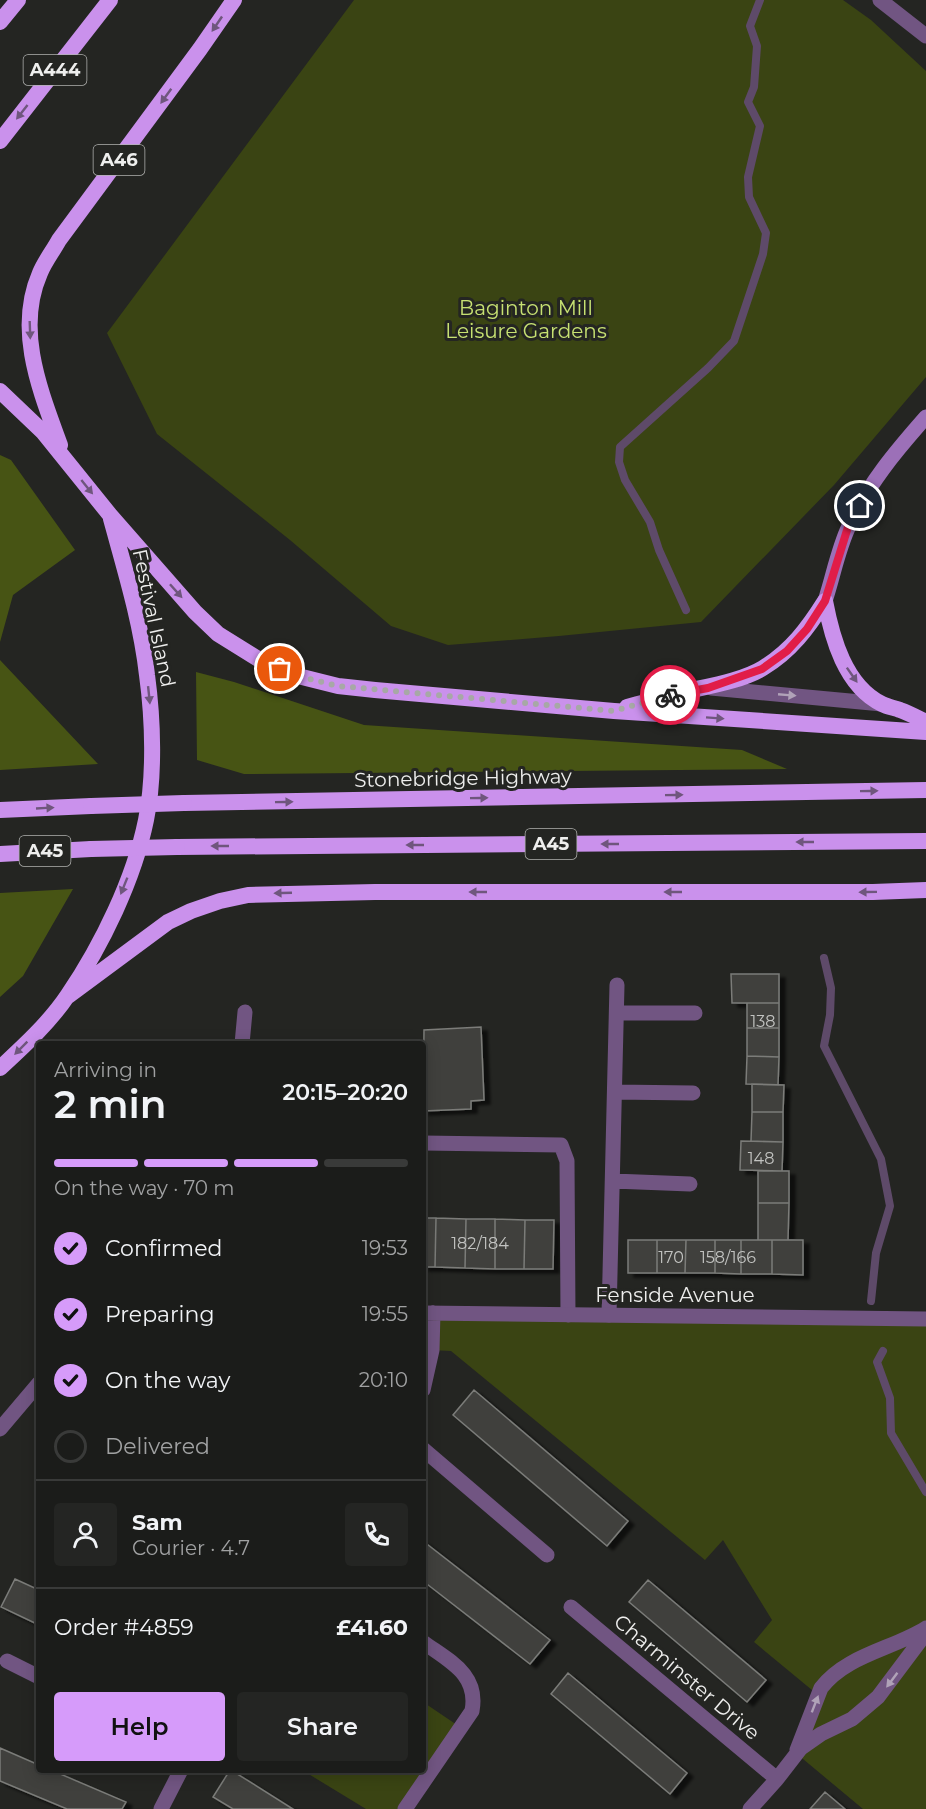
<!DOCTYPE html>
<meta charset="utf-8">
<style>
:root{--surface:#1b1c1a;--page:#242523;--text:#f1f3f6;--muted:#a0a1a2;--line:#393a39;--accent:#d69bfa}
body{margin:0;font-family:Montserrat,sans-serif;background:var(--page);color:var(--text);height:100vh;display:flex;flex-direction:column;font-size:22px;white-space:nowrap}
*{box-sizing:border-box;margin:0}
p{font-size:20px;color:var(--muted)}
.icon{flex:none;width:33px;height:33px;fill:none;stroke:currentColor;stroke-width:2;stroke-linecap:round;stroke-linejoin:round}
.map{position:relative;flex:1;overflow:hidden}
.panel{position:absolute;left:36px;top:1041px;width:390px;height:732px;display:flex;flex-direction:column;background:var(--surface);border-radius:6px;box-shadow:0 3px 15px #0003,0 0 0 2px var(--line)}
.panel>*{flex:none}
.pin{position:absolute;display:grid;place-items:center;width:51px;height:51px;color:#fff;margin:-26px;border:3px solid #fff;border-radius:50%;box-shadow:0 2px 6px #0007}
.courier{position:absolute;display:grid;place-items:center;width:60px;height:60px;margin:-30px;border:4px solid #e11d48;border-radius:50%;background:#fff;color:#222;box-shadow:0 2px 8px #0007}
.summary em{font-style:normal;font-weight:600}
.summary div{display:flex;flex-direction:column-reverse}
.summary{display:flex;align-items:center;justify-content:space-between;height:102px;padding:0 18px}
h1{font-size:39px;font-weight:600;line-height:45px}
.bar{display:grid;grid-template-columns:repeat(4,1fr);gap:9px 6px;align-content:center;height:72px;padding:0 18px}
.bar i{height:8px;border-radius:4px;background:var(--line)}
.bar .selected{background:var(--accent)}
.bar p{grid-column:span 4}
.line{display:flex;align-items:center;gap:15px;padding:0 18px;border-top:2px solid var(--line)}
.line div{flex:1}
.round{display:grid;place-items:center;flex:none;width:63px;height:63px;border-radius:6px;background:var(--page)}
ol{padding:0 18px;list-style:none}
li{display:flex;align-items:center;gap:18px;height:66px}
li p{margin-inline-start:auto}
li .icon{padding:6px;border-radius:50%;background:var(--accent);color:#111;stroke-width:4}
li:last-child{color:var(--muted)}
li i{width:33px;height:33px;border:3px solid var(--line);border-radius:50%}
.button{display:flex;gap:12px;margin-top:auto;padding:12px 18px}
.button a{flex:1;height:69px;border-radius:6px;background:var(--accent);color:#111;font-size:24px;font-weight:600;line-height:69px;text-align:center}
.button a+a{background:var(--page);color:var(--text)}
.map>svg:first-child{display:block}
.green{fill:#3a4413}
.forest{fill:#475414}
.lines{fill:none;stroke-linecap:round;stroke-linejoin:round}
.stream{stroke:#5e4a69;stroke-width:8}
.building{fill:#40413e;stroke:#7b7c79;stroke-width:1.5;filter:url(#shadow)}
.service{stroke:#715582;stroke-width:15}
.minor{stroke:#715582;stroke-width:15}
.tertiary{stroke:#715582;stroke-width:15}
.secondary{stroke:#9c70b8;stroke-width:15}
.trunk{stroke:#ca91ec;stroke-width:16}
.trunk-bridge{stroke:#ca91ec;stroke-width:16}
.oneway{fill:#6f567d}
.oneway2{fill:#b0a2b8}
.done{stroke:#a7a8a6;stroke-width:6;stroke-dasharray:0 10.8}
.route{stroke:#e11d48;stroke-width:8}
.labels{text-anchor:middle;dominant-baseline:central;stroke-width:6;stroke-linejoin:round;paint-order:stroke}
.number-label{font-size:16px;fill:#c2c3c1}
.shield{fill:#242522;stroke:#b1b2b0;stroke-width:1.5}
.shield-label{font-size:18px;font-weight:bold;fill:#eeeeed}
.park-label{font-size:20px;fill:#c7e172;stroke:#242522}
.street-label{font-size:20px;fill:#eeeeed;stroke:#242522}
</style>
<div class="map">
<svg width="926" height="1809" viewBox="0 0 926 1809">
<defs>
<filter id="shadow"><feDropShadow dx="6" dy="4" stdDeviation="1.5" flood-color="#0009"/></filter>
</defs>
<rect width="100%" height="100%" fill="#242522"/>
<path class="green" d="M354,0H843L871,20L926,71V377L834,485L701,622L559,636L448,645L391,626L290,540L157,434L107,333Z
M433,1313L926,1319V1809H863L797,1754L818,1695L754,1642L772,1620L723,1540L705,1560L451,1351L432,1350Z
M423,1702L460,1727L405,1809H366L302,1770H423Z"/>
<path class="forest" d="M0,455L11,460L75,550L13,595L0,642Z
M0,660L98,764L0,770Z
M196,672L234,682L364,725L742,750L787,769L244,774L197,760Z
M73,889L23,976L0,997V893Z"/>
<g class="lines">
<path class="stream" d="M686,610L659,550L650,522L625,480L619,462L620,447L708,368L734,341L763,254L766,233L749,197L748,177L760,126L748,102L754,87L757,46L750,26L760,0
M824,958L831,988L830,1015L824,1046L881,1159L890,1206L876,1253L871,1301
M883,1351L877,1362L890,1398L891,1433L926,1492"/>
</g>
<path class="building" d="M731,974H779V1003H732Z
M747,1003H779V1028H747Z
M481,1027L484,1100L471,1101V1109L423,1111L424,1030Z
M747,1028H779V1057L747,1056Z
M747,1056L779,1057L778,1085L746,1084Z
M752,1084L784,1085L783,1112H752Z
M752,1112H783V1142L751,1141Z
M741,1141L783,1142L782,1171L740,1170Z
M758,1171H789V1203H758Z
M758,1203H789L788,1240H758Z
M423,1218H436L435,1267H423Z
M436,1218L466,1219L465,1268L435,1267Z
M466,1219H495V1269L465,1268Z
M495,1219L525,1220L524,1269H495Z
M525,1220H554L553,1269H524Z
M628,1240H657V1273H628Z
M657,1240H686L685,1273H657Z
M686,1240H715V1273H685Z
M715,1240H741V1274L715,1273Z
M741,1240H772V1274H741Z
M772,1240H803V1275L772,1274Z
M474,1390L628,1521L607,1546L453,1415Z
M423,1541L550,1640L530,1664L423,1581Z
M15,1579L39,1590V1625L1,1607Z
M648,1580L766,1680L747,1702L629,1602Z
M568,1673L687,1773L670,1794L551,1694Z
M0,1748L39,1765V1770H51L126,1802L122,1809H67L0,1781Z
M230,1770H231L293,1809H233L213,1797Z
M825,1792L845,1809H810Z"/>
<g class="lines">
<path class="service" d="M711,688L882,704
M617,1013H695
M615,1092L693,1093
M423,1143L561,1145L567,1161L568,1315
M613,1181L690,1184
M609,1315L617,985"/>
<path class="minor" d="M242,1044L245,1012
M423,1313L926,1319
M423,1390L432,1350L433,1313
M0,1429L39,1383
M423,1449L547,1555
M571,1607L777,1779
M7,1661L39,1677
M797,1750L821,1688C846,1655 893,1649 926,1628
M161,1809L181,1770
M405,1809L472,1711C479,1674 449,1661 423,1642
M750,1809L777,1779L801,1748L821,1734L852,1719L878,1697L926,1633"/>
<path class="tertiary" d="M880,0L926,36"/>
<path class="secondary" d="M825,601C833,577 838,549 849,526C868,484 896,451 926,417"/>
<path class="trunk" d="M0,22L18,0
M0,141L110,0
M0,391L43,432L110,515L195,612L218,634L263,662L298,676L338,686L375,690L614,711L926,732
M60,445C40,390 15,330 40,273C45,261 53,251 59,240L200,49L234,0
M825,601C832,638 845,686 882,704C888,707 895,708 900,710C909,713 918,718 926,722
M627,707C643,703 659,698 675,694C702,687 740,682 763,668C791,651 808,628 825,601
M184,803L926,790
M0,810L91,806
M177,847L926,841
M0,854L91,849
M68,996L168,922L191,911L220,901L248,895L375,892H873L926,890
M0,1068C24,1046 50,1022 68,995C102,945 134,879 146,820C155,776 153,719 147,675C141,622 125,570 111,519"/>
<path class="trunk-bridge" d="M91,806L184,803
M91,849L177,847"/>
</g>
<defs><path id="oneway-solid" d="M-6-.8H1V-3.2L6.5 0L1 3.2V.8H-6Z" transform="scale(1.5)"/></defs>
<g class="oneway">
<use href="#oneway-solid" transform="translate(217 24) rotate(124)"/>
<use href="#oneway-solid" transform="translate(166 96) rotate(126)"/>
<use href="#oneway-solid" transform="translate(22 112) rotate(128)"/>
<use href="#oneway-solid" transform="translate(30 330) rotate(88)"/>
<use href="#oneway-solid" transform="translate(87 487) rotate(51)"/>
<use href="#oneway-solid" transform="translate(176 591) rotate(48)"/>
<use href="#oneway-solid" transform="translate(852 675) rotate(55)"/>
<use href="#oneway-solid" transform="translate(149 695) rotate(84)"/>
<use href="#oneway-solid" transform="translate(715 718) rotate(4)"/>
<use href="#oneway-solid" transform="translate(869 791) rotate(-1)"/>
<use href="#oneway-solid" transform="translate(674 795) rotate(-1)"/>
<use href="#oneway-solid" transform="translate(479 798) rotate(-1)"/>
<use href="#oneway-solid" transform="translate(284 802) rotate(-1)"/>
<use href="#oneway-solid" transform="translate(45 808) rotate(-3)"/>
<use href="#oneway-solid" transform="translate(805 842) rotate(180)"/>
<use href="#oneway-solid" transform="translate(610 844) rotate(180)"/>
<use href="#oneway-solid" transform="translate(415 845) rotate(180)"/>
<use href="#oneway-solid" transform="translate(220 846) rotate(180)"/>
<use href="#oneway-solid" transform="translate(124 886) rotate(112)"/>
<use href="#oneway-solid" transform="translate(478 892) rotate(180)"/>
<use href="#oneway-solid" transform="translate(673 892) rotate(180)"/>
<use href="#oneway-solid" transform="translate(868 892) rotate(179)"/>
<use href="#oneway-solid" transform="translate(283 893) rotate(178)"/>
<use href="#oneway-solid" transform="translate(21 1048) rotate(135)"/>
</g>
<g class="oneway2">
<use href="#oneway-solid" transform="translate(787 695) rotate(5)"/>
<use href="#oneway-solid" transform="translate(892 1680) rotate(127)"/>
<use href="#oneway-solid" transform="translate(815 1704) rotate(-69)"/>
</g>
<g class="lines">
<path class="done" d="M280,669L298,676L338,686L614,711L670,695"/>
<path class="route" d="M670,695L708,688L762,669L787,651L807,629L825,601L848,527L860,506"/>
</g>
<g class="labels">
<g class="number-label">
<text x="763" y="1021">138</text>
<text x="761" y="1158">148</text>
<text x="480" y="1243">182/184</text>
<text x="671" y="1257">170</text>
<text x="728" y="1257">158/166</text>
</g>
<g class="shield">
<rect x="23.5" y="55" width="63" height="30" rx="4.5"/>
<rect x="93.5" y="145" width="51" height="30" rx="4.5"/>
<rect x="525.5" y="829" width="51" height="30" rx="4.5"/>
<rect x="19.5" y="836" width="51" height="30" rx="4.5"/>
</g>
<g class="shield-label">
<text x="55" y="70">A444</text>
<text x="119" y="160">A46</text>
<text x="551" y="844">A45</text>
<text x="45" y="851">A45</text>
</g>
<g class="park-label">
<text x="526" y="308">Baginton Mill<tspan x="526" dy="23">Leisure Gardens</tspan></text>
</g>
<g class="street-label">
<text transform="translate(154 618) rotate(78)">Festival Island</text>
<text transform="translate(463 778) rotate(-1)">Stonebridge Highway</text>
<text x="675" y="1295">Fenside Avenue</text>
<text transform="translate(687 1677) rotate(40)">Charminster Drive</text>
</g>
</g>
</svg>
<div class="pin" style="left:280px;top:669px;background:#ea580c"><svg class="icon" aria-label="bag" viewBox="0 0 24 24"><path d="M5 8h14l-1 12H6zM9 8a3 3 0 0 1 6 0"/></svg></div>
<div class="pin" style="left:860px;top:506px;background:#1f2937"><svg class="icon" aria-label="home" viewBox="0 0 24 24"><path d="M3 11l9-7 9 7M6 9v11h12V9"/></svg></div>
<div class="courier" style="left:670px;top:695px"><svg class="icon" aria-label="bike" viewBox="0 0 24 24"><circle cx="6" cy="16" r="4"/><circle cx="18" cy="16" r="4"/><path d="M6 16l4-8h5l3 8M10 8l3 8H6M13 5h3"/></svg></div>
<section class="panel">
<div class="summary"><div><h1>2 min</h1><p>Arriving in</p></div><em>20:15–20:20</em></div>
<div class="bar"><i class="selected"></i><i class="selected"></i><i class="selected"></i><i></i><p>On the way · 70 m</p></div>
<ol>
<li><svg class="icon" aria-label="check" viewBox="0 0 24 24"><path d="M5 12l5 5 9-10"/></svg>Confirmed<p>19:53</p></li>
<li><svg class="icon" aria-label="check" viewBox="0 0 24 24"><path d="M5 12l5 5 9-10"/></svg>Preparing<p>19:55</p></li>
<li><svg class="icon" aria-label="check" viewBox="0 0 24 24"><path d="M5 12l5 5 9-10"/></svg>On the way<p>20:10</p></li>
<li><i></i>Delivered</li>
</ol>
<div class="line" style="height:108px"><a class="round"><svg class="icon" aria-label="person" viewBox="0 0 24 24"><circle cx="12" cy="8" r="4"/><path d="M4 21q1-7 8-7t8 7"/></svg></a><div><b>Sam</b><p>Courier · 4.7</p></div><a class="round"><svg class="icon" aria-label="phone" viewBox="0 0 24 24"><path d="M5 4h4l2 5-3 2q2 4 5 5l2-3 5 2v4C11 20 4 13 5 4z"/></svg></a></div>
<div class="line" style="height:78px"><div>Order #4859</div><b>£41.60</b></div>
<div class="button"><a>Help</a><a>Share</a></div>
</section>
</div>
